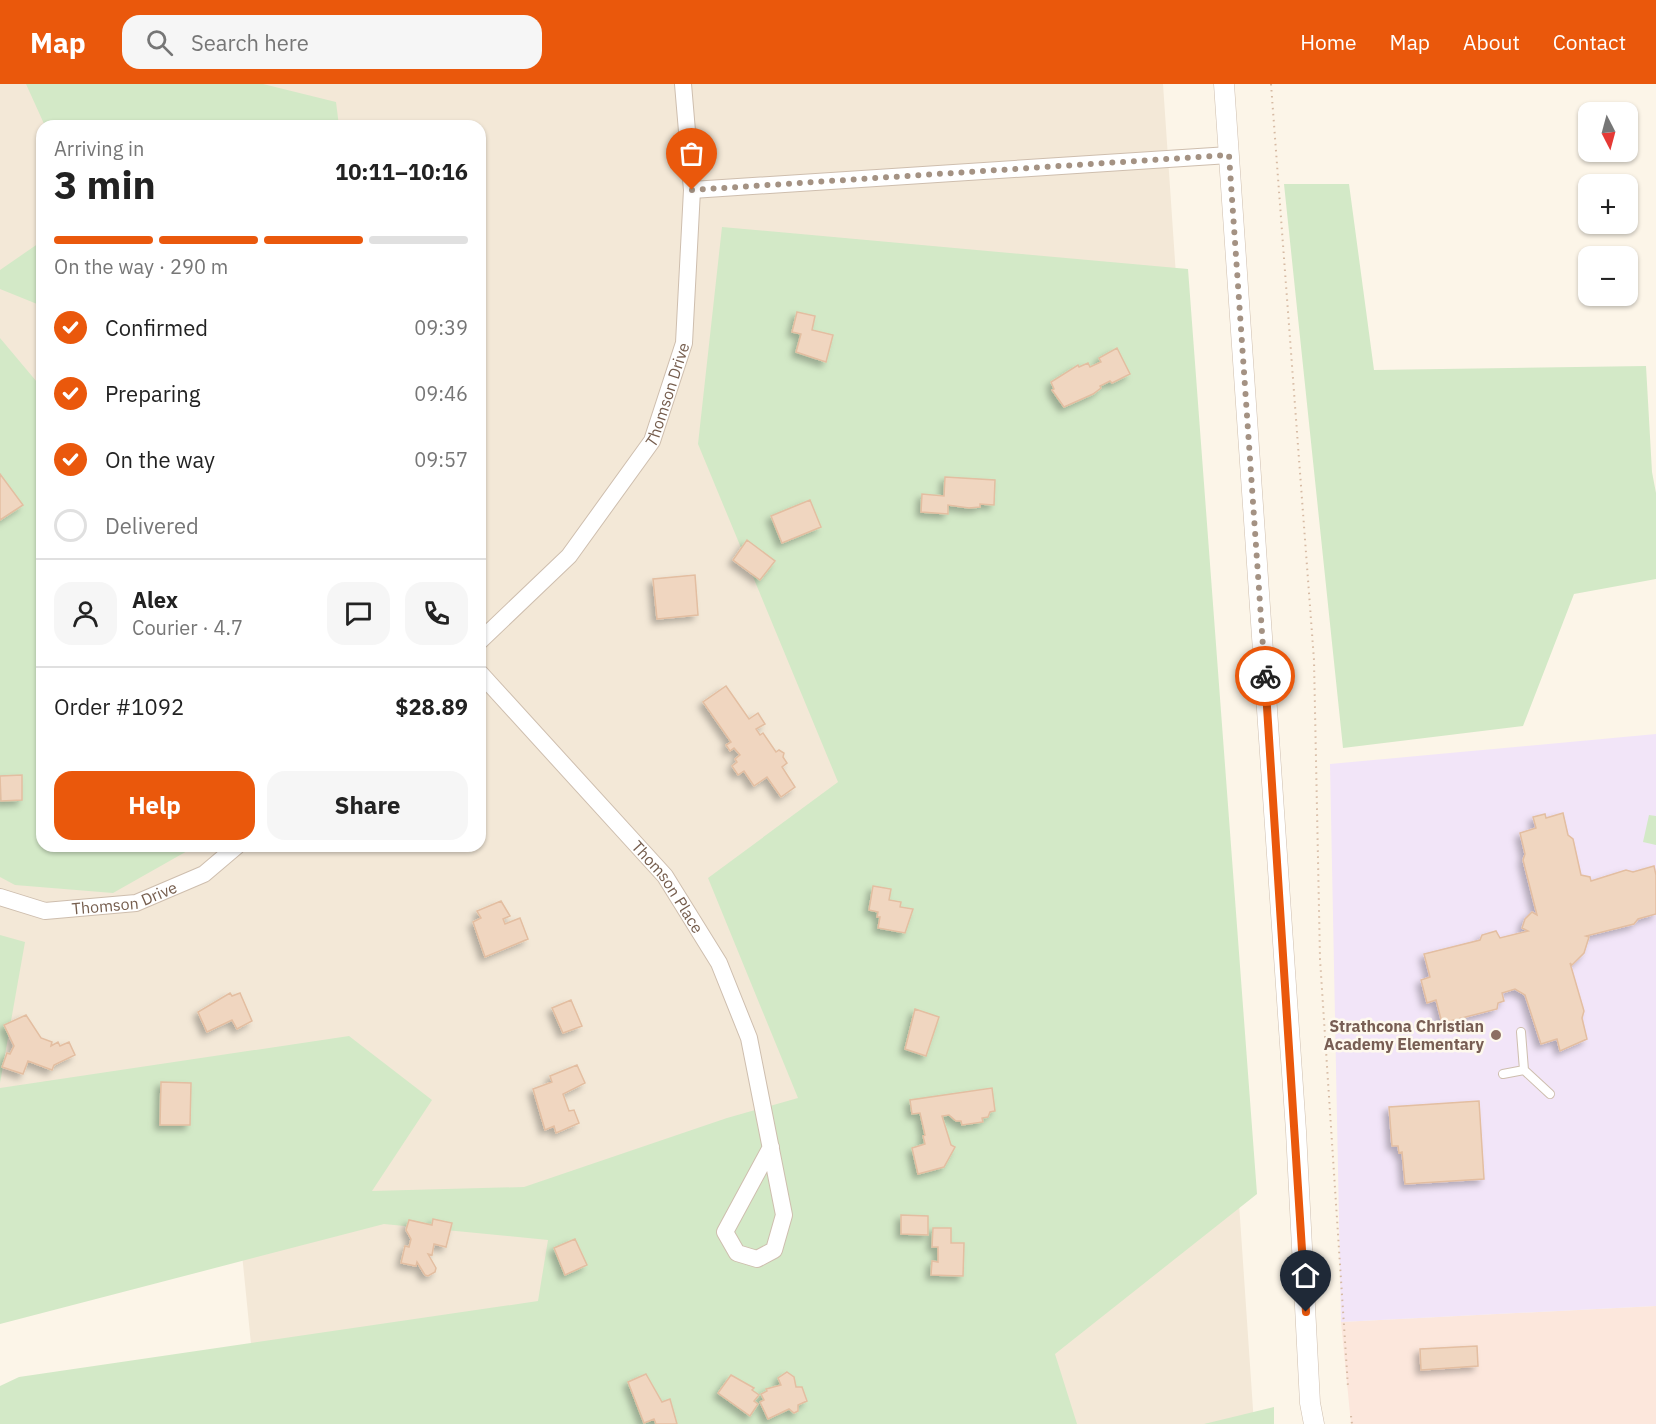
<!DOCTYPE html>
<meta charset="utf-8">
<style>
:root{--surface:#fff;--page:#f6f6f6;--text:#222;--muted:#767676;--line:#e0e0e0;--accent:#ea580c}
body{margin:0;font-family:"IBM Plex Sans",sans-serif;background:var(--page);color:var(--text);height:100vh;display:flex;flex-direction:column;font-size:22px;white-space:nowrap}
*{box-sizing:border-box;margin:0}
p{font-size:20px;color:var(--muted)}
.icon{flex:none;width:33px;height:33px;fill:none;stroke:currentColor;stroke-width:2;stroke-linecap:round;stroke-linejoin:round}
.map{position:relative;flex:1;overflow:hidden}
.details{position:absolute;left:36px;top:36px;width:450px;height:732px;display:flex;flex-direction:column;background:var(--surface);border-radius:18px;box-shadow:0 2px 4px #0004}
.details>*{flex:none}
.needle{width:39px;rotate:174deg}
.controls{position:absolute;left:1578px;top:18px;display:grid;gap:12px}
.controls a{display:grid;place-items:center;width:60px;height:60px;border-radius:12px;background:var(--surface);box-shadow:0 2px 4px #0004;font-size:30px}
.pin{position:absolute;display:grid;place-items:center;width:51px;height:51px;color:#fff;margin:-62px -26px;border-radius:50% 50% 50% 0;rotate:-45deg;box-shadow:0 0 6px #0007}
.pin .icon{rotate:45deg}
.courier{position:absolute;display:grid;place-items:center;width:60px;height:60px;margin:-30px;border:4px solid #ea580c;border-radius:50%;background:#fff;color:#222;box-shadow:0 2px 8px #0007}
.headline em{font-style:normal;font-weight:700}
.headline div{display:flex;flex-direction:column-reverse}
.headline{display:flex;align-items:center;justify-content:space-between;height:102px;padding:0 18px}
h1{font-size:39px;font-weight:700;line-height:45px}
.bar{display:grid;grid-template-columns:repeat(4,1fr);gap:9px 6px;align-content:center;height:72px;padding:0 18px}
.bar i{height:8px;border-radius:4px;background:var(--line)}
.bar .selected{background:var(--accent)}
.bar p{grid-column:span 4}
.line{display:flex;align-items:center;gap:15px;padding:0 18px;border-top:2px solid var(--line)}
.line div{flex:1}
.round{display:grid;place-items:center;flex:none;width:63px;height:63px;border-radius:18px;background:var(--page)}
ol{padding:0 18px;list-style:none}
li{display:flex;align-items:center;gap:18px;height:66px}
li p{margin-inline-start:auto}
li .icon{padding:6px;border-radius:50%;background:var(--accent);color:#fff;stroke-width:4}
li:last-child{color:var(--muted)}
li i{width:33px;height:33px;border:3px solid var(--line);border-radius:50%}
.primary-button{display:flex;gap:12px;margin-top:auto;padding:12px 18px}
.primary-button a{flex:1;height:69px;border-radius:18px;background:var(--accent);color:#fff;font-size:24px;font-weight:700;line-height:69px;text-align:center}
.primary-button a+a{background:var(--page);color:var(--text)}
header{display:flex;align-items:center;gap:36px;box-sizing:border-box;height:84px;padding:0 30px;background:var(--accent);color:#fff}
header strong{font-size:28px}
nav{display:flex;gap:33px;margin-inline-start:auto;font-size:21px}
.search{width:420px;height:54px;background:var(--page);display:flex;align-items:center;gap:15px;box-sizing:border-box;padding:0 21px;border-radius:18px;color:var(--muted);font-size:22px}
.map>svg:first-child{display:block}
.residential{fill:#f3e8d7;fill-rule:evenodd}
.commercial{fill:#fce7dc}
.education{fill:#f2e5f8}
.green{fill:#d3e9c7}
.building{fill:#f0d6c0;stroke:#e3bea1;stroke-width:1.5;filter:url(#shadow)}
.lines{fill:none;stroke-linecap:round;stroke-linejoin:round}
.service-casing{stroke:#cebeae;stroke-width:10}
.minor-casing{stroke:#cebeae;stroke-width:18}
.tertiary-casing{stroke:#cebeae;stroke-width:21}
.path{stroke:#d6baa3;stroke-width:2;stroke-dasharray:1.5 4.5;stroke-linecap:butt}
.service{stroke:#fff;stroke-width:8}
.minor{stroke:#fff;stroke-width:16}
.tertiary{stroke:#fff;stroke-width:20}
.done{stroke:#a49283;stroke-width:6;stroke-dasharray:0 10.8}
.route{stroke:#ea580c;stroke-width:8}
.education-dot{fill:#8d6e63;stroke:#fef9ee;stroke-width:2}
.labels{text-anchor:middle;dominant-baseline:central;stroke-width:5;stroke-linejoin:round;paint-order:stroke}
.street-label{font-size:16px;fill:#755d4d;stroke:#fef9ee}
.education-label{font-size:16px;font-weight:bold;fill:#785e54;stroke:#fef9ee;text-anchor:end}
</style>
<header>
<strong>Map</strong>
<div class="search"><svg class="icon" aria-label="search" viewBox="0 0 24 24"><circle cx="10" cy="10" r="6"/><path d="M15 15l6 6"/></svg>Search here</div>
<nav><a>Home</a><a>Map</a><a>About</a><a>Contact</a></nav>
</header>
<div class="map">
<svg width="1656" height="1340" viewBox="0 0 1656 1340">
<defs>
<filter id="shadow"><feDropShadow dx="-4.5" dy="4.5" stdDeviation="3" flood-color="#0004"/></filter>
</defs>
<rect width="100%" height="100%" fill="#fcf5e8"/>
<path class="residential" d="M0,0H1163L1254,1340H259L236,1110L0,1133ZM42,42H480V762H42Z"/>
<path class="commercial" d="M1656,1222V1340H1351L1341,1238Z"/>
<path class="education" d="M1656,650V1222L1341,1238L1330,680Z"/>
<path class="green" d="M26,0H263L336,18L339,42H45Z
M1284,100H1349L1374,286L1646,282L1652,388L1656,409V495L1574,510L1523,642L1343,664Z
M722,143L1188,185L1257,1110L1055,1270L1077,1340H0V1302L19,1293L538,1217L548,1156L384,1140L0,1240V1004L349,952L432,1016L372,1107L524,1103L727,1034L798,1014L708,794L838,698L698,360Z
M42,157V222L0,205V186Z
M0,254L42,304V762H196L113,809L15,801L0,793Z
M1649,731L1656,732V761L1643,758Z
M0,851L25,858L0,999Z
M1274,1323V1340H1204Z"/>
<path class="building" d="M797,228L815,232L812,246L833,251L826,278L796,268L801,250L792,248Z
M1117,264L1130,290L1112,299L1110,297L1100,302L1101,304L1093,310L1064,323L1052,306L1054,305L1051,298L1078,281L1079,283L1088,279L1090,283L1101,278L1099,274Z
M0,390L23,421L0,436Z
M945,393L995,396L994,421L980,420V423L969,424L948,421V430L921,428L922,410L944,412Z
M810,416L821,443L782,459L771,432Z
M747,456L775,477L760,496L733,476Z
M695,491L698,531L657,535L653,495Z
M726,602L749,635L758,629L765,640L756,645L760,651L763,649L776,668L779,666L784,669L783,673L787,679L782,683L795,703L781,713L767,693L754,702L744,687L738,691L732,682L737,678L735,675L740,671L734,664L730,667L726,661L731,658L703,618Z
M22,691V716L1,717L0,692Z
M1563,729L1568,751L1573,755L1581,791L1590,793L1591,797L1626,786L1633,788L1654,782L1656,791V830L1638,835L1634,840L1586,852L1589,853L1584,869L1572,881L1570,879L1584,927L1582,934L1587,955L1560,967L1557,955L1541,960L1525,911L1515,905L1502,909L1504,917L1498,919L1497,925L1442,939L1436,916L1427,919L1421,896L1430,893L1424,870L1480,856L1482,851L1496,847L1500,854L1528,847L1522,844L1525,835L1532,828L1537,831L1523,776L1525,770L1520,749L1536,744L1533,733L1545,730L1546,734Z
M873,802L891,805L889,816L901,818L900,823L913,825L905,849L878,844L880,833H877L878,828L869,826Z
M501,817L510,832L503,835L505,840L520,834L528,855L485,873L473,838L481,834L477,827Z
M230,909L232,912L240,909L252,937L237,945L232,936L207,948L198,928Z
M571,916L582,942L563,949L552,924Z
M915,925L939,933L926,972L905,965Z
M26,931L41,954L52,958L51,962L58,958L60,962L69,958L75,971L54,981L52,986L28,977L23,990L2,983L7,969L10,970L14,962L4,941Z
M577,981L585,999L563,1010L569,1027L574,1026L579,1039L556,1049L554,1042L545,1046L533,1005L552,998L550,992Z
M161,998L191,999L190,1041H160Z
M992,1004L995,1027L990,1028L988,1033L982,1034L983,1038L962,1041L961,1037H956L949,1031L942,1032L951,1061L955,1063L944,1083L918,1090L912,1064L925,1060L923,1052L925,1051L920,1029L912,1030L910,1016Z
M1479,1017L1484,1095L1405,1100L1402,1068L1399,1069L1398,1062H1392L1389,1023Z
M901,1131L928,1132V1151L901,1150Z
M433,1135L452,1139L446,1163L434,1160L432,1171L428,1170L436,1184L435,1188L428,1192L425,1191L417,1178L416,1182L401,1179L405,1162L409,1163L411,1155L406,1146L409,1136L432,1141Z
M933,1144H951V1159H964L963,1192L931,1191L932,1177L938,1178V1163H932Z
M575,1155L587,1181L565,1191L554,1164Z
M1477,1262L1478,1282L1421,1286L1420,1265Z
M787,1288L794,1293L796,1303H802L807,1317L798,1321V1327L794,1329L789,1325L768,1335L760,1318L764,1316L761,1310L767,1307L766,1305L781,1301L778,1294Z
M646,1290L662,1318L670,1315L677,1340H656L654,1335L644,1339L628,1298Z
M731,1291L754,1304L752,1306L759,1311L754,1317L758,1320L750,1332L718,1309Z"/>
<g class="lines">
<defs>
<path id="service" d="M1521,948L1524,986L1550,1010
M1503,990L1524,986"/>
<g id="minor">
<path d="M692,106L1229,71"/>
<path id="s1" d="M480,557L569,472L652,357L684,259L692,106L683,0"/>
<path id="s2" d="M480,589L665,792L719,879L749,954L784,1131L774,1166L757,1175L737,1169L725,1148L771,1063"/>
<path id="s3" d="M0,813L45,827L136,819L204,790L237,762"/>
</g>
<path id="tertiary" d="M1224,0L1296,1047L1310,1319L1314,1340"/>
</defs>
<use href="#service" class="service-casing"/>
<use href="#minor" class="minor-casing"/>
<use href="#tertiary" class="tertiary-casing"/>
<path class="path" d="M1271,0L1314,576L1320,875L1348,1303
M1351,1332L1352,1340"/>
<use href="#service" class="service"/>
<use href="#minor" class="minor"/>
<use href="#tertiary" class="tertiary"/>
</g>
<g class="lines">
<path class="done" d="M692,106L1229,71L1265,592"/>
<path class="route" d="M1265,592L1306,1228"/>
</g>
<circle class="education-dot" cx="1496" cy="951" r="6"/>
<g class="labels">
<g class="street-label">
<text stroke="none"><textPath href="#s1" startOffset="314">Thomson Drive</textPath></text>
<text stroke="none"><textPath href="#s2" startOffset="285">Thomson Place</textPath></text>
<text stroke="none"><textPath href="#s3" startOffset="128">Thomson Drive</textPath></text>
</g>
<g class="education-label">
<text x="1484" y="942">Strathcona Christian<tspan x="1484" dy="18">Academy Elementary</tspan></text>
</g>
</g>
</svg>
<div class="controls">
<a><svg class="needle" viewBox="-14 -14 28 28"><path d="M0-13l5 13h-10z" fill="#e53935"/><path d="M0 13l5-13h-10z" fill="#767676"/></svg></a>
<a>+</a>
<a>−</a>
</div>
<div class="pin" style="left:692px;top:106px;background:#ea580c"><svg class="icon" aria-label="bag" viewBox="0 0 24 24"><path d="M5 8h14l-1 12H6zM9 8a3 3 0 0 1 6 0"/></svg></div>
<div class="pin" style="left:1306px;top:1228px;background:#1f2937"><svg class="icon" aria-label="home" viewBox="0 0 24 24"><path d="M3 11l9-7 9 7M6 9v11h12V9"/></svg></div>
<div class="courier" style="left:1265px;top:592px"><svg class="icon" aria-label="bike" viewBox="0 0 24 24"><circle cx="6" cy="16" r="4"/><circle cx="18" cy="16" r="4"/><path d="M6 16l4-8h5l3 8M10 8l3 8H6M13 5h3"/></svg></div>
<section class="details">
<div class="headline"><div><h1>3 min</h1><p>Arriving in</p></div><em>10:11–10:16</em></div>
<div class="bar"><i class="selected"></i><i class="selected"></i><i class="selected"></i><i></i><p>On the way · 290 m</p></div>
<ol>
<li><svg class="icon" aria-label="check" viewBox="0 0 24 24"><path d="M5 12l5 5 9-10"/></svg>Confirmed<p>09:39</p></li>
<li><svg class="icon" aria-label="check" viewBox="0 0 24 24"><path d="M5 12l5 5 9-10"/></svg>Preparing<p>09:46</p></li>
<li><svg class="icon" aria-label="check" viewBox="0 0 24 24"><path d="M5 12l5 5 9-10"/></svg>On the way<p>09:57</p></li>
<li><i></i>Delivered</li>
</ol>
<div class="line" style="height:108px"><a class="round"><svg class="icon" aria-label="person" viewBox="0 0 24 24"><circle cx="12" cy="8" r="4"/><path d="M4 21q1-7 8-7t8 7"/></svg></a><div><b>Alex</b><p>Courier · 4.7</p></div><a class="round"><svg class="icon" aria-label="chat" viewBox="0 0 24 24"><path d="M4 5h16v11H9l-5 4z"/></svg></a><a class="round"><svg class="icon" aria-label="phone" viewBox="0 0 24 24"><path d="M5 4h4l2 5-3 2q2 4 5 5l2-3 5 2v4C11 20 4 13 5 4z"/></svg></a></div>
<div class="line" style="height:78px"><div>Order #1092</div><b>$28.89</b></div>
<div class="primary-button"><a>Help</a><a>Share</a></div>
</section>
</div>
